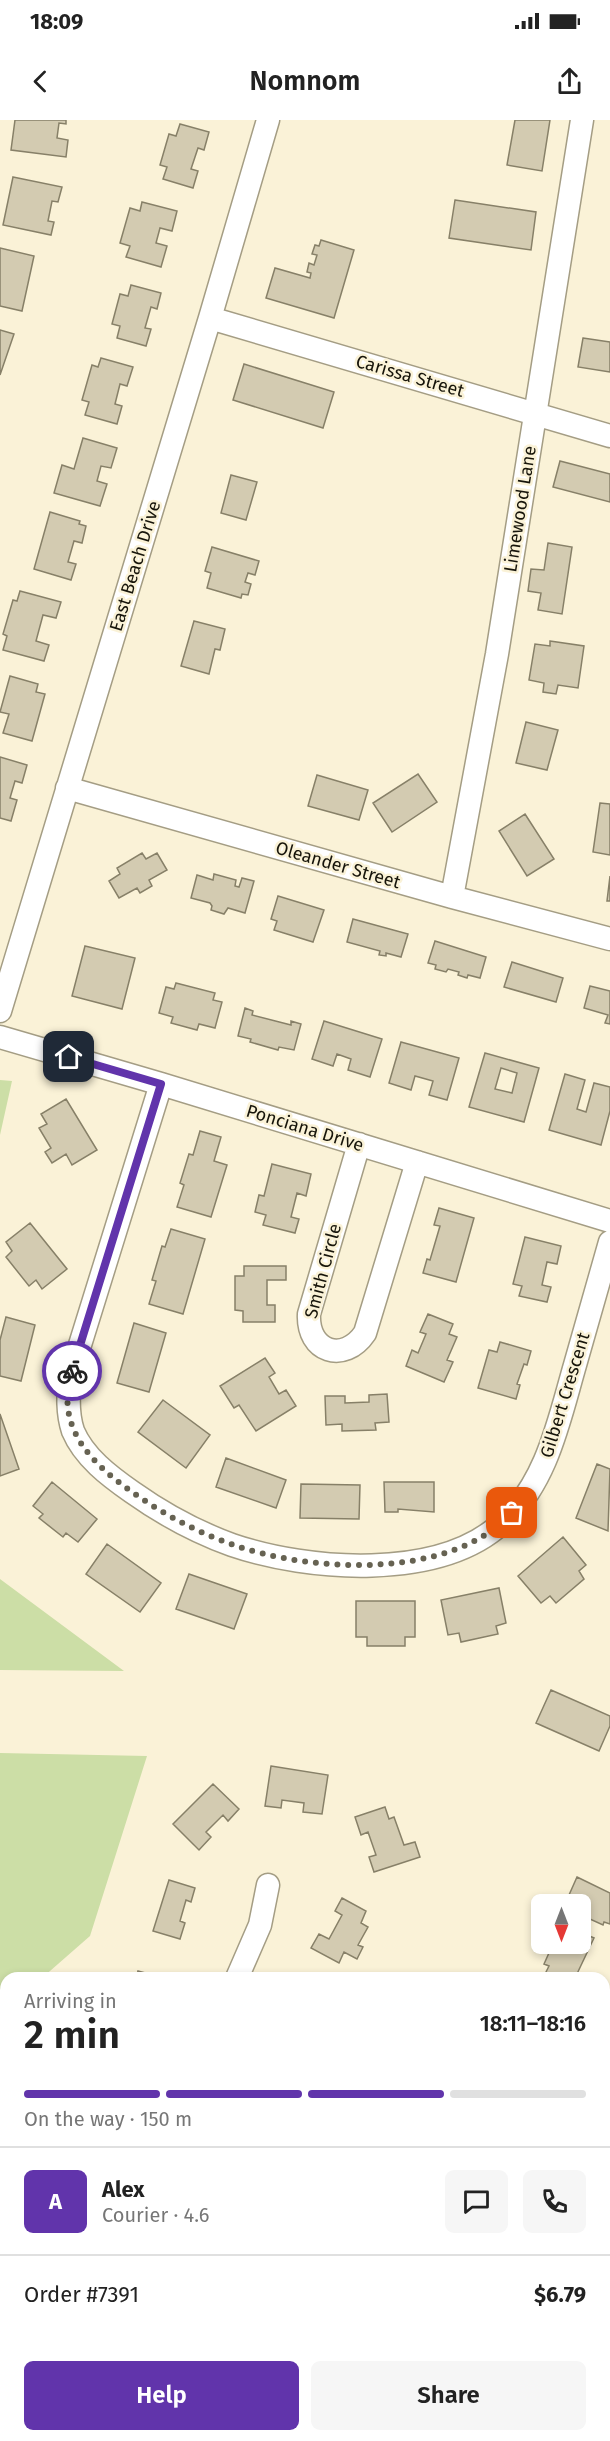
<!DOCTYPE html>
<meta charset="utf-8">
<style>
:root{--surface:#fff;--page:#f6f6f6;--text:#222;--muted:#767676;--line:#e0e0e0;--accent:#6134ab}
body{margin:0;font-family:"Fira Sans",sans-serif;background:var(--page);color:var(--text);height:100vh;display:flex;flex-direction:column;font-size:22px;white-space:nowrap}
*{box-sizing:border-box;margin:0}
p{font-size:20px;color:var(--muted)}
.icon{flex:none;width:33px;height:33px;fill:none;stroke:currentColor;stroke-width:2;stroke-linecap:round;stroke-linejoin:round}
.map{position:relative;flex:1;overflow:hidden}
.sheet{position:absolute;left:0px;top:1852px;width:610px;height:470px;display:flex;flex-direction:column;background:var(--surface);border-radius:18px 18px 0 0;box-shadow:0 3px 9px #0003}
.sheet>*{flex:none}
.needle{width:39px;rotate:180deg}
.fabs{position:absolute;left:531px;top:1774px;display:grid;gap:12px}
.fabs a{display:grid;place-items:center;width:60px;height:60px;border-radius:9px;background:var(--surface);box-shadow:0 3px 9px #0003;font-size:30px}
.pin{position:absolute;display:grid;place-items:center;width:51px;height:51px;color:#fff;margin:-26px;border-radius:12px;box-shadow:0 3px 9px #0006}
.courier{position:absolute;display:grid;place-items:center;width:60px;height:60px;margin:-30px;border:4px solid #6134ab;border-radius:50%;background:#fff;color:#222;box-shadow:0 2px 8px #0007}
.headline em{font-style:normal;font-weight:600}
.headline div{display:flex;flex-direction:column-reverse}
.headline{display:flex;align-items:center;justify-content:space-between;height:102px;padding:0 24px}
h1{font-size:39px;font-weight:600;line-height:45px}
.bar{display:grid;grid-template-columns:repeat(4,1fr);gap:9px 6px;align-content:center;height:72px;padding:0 24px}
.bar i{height:8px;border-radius:4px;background:var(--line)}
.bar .on{background:var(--accent)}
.bar p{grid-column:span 4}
.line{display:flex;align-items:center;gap:15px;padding:0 24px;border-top:2px solid var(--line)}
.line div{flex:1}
.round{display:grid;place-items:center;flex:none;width:63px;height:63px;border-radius:9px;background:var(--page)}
.cta{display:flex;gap:12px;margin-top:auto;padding:12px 24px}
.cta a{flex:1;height:69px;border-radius:9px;background:var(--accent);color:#fff;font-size:24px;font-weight:600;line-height:69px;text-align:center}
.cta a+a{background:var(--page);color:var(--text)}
.status{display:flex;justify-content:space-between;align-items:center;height:42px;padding:0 30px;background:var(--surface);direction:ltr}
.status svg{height:16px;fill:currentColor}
header{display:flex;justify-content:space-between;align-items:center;height:78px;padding:0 24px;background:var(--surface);font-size:27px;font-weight:600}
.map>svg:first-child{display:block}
.green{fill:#ccdea6}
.building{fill:#d3cbb1;stroke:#878068;stroke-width:1.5;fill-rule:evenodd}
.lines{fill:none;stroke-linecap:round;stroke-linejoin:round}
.minor-casing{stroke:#a49d84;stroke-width:25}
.minor{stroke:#fff;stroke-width:22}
.done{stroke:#666252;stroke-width:6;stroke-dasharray:0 10.8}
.route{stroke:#6134ab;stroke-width:8}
.labels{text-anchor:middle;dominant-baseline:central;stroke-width:5;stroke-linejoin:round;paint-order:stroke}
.street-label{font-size:18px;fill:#16140a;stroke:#faf2d7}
</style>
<div class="status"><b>18:09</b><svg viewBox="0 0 49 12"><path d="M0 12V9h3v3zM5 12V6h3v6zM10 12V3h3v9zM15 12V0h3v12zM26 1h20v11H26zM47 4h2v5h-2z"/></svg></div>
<header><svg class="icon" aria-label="back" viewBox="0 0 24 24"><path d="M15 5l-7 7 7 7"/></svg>Nomnom<svg class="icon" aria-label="share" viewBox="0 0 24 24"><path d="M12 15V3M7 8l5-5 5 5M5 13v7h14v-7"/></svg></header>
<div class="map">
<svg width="610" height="2321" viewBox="0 0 610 2321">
<rect width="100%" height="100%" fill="#faf2d7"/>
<path class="green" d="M0,960L12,961L0,1015Z
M0,1459L124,1551L0,1550Z
M0,1633L147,1636L90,1816L42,1858H6V1884L0,1885Z
M610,1926V1964L605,1962V1934Z"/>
<path class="building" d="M15,0H66V4L59,3L57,18L68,20L66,37L11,30Z
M515,0H550L542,51L507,45Z
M180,4L209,12L204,30L198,28L191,49L198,51L193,68L163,59L167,47L160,45L169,14L176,16Z
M13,57L62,67L58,82L52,81L48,101L54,102L51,115L3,105Z
M455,80L536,92L531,130L449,118Z
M142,82L177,91L172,111L160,108L156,123L167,126L161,147L126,137L130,126L120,123L130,88L140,91Z
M321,120L354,130L334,198L266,178L275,148L310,158L311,153L307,152L309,143L314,145L317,135L312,134L315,125L319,126Z
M0,128L34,136L22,191L0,186Z
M131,165L161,173L157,189L151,187L145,208L151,209L146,226L117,218L120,206L112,204L120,174L128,176Z
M0,210L14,214L0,255Z
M583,218L610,222V252L578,247Z
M101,238L133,247L127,266L120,264L115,284L122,286L117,304L85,295L89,282L82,280L92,245L98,247Z
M244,244L334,272L323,308L233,280Z
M83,318L117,328L111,348L101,346L97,361L107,364L100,386L54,373L62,345L74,349Z
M560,341L610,354V382L553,367Z
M231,355L257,362L246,400L221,393Z
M50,392L80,401L79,404L86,406L82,423L74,421L68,442L76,444L71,460L34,449Z
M548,423L572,427L562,494L538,490L541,473L528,471L531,449L544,450Z
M212,427L259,441L255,455L248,453L245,462L251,464L248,475L242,474L241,478L207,468L211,453L205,451Z
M20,471L61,482L56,498L43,495L36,521L49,525L44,541L3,530L7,516L3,514L13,480L17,481Z
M194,501L225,509L220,530L215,529L209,554L181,546Z
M550,521L584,526L578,568L558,565L556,574L543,572L544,563L529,560L535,524L550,526Z
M10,556L38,564L36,572L45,574L32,621L3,613L9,594L0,592Z
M526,602L558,610L547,650L516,643Z
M0,637L27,645L22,663L15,661L10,678L17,680L11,701L0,698Z
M418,654L437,682L392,712L373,683Z
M317,655L368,670L359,700L308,686Z
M600,683L610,684V735L593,732Z
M525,694L554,739L527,756L499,711Z
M142,733L146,739L157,733L167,750L149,760L152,766L140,773L137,768L119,778L109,761L120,754L117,748Z
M214,754L236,760L235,766L239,767L242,758L254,761L245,793L228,788L224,794L211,790L212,786L210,783L191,778L197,755L213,760Z
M610,756V781H607Z
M278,776L324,790L313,822L274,810L277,801L271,799Z
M353,799L408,814L401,837L386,833V836L379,835L380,831L347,822Z
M435,821L486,837L480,858L468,855L467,858L458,855L459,852L448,849L446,852L435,849L436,845L428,843Z
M85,826L135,838L122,889L72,876Z
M512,842L563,858L556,882L504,867Z
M176,863L215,873L213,880L222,882L215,908L199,904L197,910L171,903L173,897L159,893L166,867L174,869Z
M590,866L610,871V904L605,903L608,895L584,888Z
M245,888L253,891L252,895L291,905V901L301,904L294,930L279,927L278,930L250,922L251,919L238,916Z
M324,901L382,919L370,957L348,950L351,939L337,934L333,946L312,939Z
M401,922L459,938L447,980L429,975L433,961L415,956L411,970L389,963Z
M485,933L539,948L524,1002L469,987ZM501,948L517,953L512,973L495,969Z
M565,954L585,960L577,989L586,992L594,963L610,967V991L601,1025L549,1010Z
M66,979L97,1030L72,1045L66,1034L52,1043L45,1032L51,1028L39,1008L47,1004L41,994Z
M200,1011L221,1017L214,1041L227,1045L211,1097L177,1087L184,1065L180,1063L189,1034L193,1035Z
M272,1044L311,1054L306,1076L297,1073L291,1097L299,1099L295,1113L263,1105L266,1095L255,1092L259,1075L264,1076Z
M439,1088L474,1098L456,1162L423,1153L427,1139L430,1140L440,1106L434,1105Z
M30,1103L67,1149L42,1169L36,1160L29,1166L6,1137L12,1131L6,1122Z
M171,1109L205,1119L183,1194L149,1184L156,1161L152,1160L162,1126L165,1127Z
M525,1117L561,1126L557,1144L547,1142L542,1165L551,1167L547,1182L519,1176L522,1166L513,1164Z
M244,1146H286V1160H267V1185H275V1202H243V1191L235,1190V1156H244Z
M428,1194L453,1204L449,1214L457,1217L447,1240L453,1242L444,1262L406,1246L412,1230L418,1233L426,1214L420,1212Z
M6,1197L35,1205L21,1261L0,1256V1220Z
M134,1203L166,1213L149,1272L117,1263Z
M500,1222L531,1231L527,1245L524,1244L517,1264L520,1265L516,1279L478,1268L489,1230L497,1232Z
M265,1238L275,1253L269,1257L279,1274L286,1270L296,1286L256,1311L239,1285L234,1288L220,1266Z
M387,1274L389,1302L375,1303L376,1310L342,1311V1304L326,1305L325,1276H345V1283L369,1282V1275Z
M163,1280L210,1315L186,1348L138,1312Z
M0,1294L19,1349L0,1356Z
M226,1338L286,1360L276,1388L216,1367Z
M597,1344L610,1349L608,1411L576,1398Z
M52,1362L97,1399L78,1422L66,1413L63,1417L39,1398L43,1394L33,1386Z
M384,1362H434V1392L398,1389V1392H385Z
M301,1364L360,1365L359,1399L300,1398Z
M563,1417L586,1445L579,1451L584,1459L556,1483L550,1476L541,1483L518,1456Z
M107,1424L161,1463L140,1492L86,1454Z
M189,1454L247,1474L234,1509L176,1489Z
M499,1468L506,1503L496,1506L498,1514L461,1522L459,1513L448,1515L441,1480Z
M356,1481H415V1517H405V1526H367V1517H356Z
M551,1570L610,1596V1606L599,1631L536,1603Z
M271,1646L328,1655L322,1694L303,1692L304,1683L282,1680L281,1688L265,1686Z
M213,1664L239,1689L228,1701L223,1695L206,1712L211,1717L199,1730L173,1704Z
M385,1687L389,1699L394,1697L404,1725L415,1722L420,1737L374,1752L369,1737L376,1735L368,1712L361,1715L355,1697Z
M577,1757L610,1773V1804L604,1802L603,1805L581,1795L583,1792L580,1791V1785L565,1784Z
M169,1760L195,1768L191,1782L186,1780L180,1801L185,1803L180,1819L153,1811Z
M342,1778L366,1791L361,1803L368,1807L358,1825L363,1827L357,1839L344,1832L339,1843L311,1828L319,1814L329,1819L342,1795L335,1791Z
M580,1812L594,1818L575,1858H543L549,1846L544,1844L553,1824H580Z
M138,1851L164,1858H124L125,1855L136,1858Z"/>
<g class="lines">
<defs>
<path id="minor" d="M210,198L610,316
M67,668L452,777L610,819
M452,777L497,534L582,0
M0,891L210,198L268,0
M0,917L161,964L610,1101
M161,964L70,1257C68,1275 67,1293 73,1311C84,1337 109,1356 132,1372C163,1394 196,1412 232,1425C308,1451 439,1461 502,1403C547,1363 559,1300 575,1245C587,1204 598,1163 610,1122
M359,1024L309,1194C307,1232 344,1244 365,1213L417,1042
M237,1858L260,1805L268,1765
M604,1901L610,1893
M0,2050H6
M192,2316V2321
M538,2316L539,2321"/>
</defs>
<use href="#minor" class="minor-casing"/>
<use href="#minor" class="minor"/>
</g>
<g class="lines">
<path class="done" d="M72,1251C54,1308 92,1344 135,1374C165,1395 197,1412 231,1424C311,1453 450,1460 512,1393"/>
<path class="route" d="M69,937L161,964L72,1251"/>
</g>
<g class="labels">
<g class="street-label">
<text transform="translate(410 256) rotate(16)">Carissa Street</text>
<text transform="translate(520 389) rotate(-81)">Limewood Lane</text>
<text transform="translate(135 446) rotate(-73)">East Beach Drive</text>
<text transform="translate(338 745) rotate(16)">Oleander Street</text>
<text transform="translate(305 1008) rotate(17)">Ponciana Drive</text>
<text transform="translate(323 1151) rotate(-75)">Smith Circle</text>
<text transform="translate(565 1275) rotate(-73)">Gilbert Crescent</text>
</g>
</g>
</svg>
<div class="fabs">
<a><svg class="needle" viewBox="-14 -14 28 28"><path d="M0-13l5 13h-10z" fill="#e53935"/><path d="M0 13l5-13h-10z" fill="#767676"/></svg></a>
</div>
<div class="pin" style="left:512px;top:1393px;background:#ea580c"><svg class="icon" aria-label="bag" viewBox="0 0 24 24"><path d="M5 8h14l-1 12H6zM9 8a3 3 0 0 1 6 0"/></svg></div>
<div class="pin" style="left:69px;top:937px;background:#1f2937"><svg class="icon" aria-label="home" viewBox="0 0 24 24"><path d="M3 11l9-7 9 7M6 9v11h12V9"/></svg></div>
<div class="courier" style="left:72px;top:1251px"><svg class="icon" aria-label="bike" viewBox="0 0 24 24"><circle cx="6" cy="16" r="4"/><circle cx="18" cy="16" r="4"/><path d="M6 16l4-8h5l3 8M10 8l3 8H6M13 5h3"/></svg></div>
<section class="sheet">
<div class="headline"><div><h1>2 min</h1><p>Arriving in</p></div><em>18:11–18:16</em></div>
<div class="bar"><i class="on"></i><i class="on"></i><i class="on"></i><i></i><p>On the way · 150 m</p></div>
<div class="line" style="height:108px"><b class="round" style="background:var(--accent);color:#fff">A</b><div><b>Alex</b><p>Courier · 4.6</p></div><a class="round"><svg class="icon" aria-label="chat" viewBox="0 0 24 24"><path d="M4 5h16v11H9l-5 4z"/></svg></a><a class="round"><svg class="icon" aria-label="phone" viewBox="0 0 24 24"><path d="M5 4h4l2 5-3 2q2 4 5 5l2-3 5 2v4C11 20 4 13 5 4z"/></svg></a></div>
<div class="line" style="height:78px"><div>Order #7391</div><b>$6.79</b></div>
<div class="cta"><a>Help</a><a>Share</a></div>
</section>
</div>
